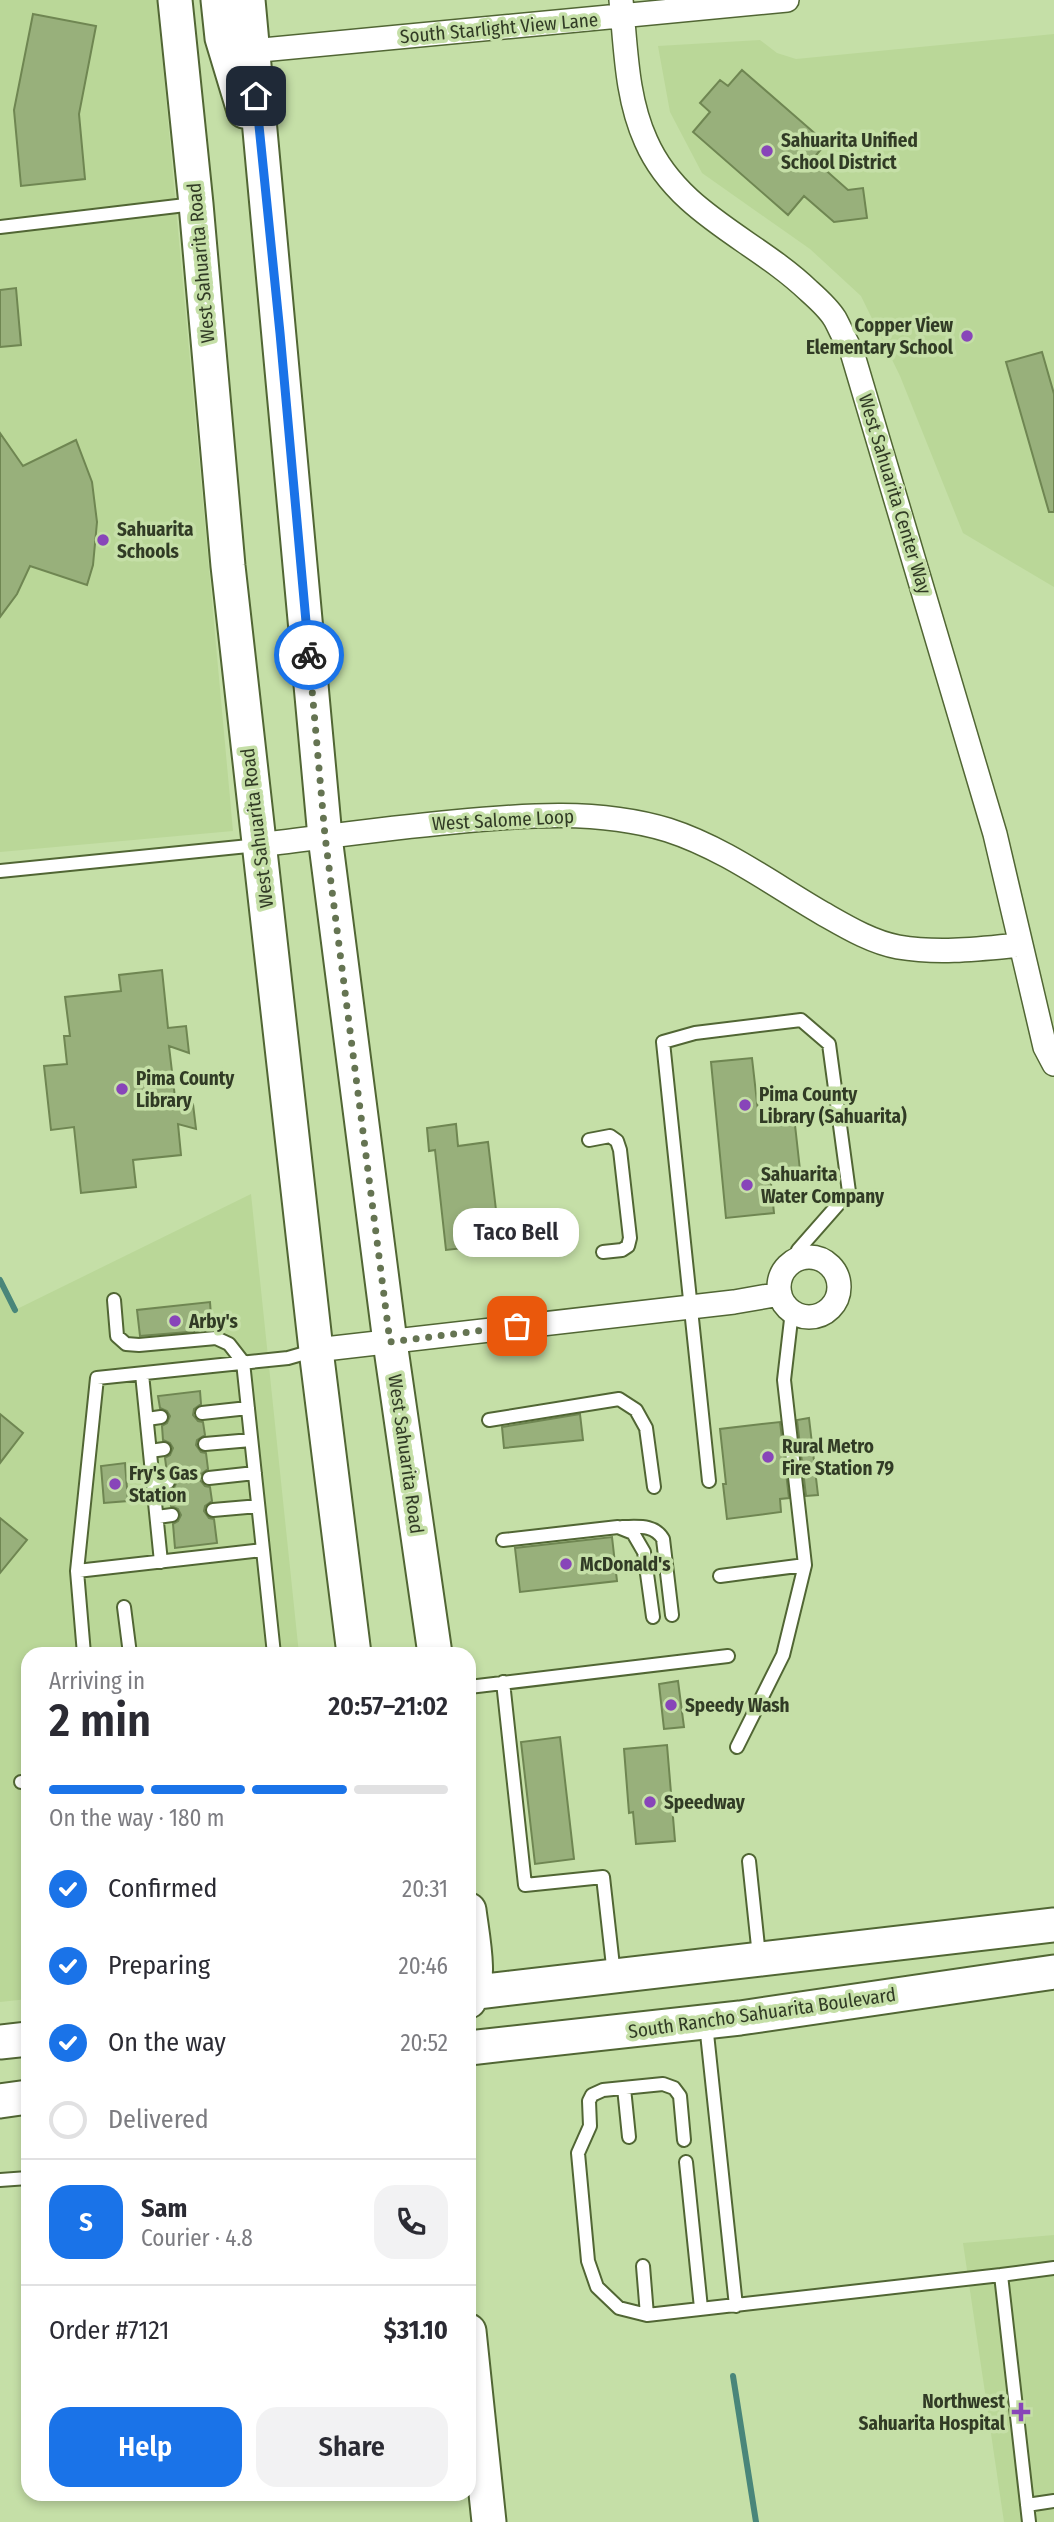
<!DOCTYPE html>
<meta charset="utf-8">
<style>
:root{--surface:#fff;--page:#f2f2f3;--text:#2b2b33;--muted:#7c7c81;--line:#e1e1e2;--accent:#1a73e8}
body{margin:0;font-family:"Fira Sans Condensed",sans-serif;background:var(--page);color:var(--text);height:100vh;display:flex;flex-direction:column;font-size:26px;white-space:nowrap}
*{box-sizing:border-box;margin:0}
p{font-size:23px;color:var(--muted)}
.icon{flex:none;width:38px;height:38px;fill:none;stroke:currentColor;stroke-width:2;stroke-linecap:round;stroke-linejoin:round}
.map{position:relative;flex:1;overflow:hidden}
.panel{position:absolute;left:21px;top:1647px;width:455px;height:854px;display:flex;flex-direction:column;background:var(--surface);border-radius:21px;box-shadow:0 4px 10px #0003}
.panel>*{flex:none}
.pin{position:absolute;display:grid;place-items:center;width:60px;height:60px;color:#fff;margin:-30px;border-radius:14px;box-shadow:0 4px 10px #0006}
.courier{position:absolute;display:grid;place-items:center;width:70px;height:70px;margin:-35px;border:5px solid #1a73e8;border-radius:50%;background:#fff;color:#222;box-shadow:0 2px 9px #0007}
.bubble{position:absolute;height:49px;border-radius:21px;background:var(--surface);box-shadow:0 4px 10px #0003;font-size:23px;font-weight:600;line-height:49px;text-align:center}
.headline em{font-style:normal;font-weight:600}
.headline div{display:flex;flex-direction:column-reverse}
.headline{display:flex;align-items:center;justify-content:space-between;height:119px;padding:0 28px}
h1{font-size:46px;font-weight:600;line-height:52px}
.bar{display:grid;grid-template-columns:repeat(4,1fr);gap:10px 7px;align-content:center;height:84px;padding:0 28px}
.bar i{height:9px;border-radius:5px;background:var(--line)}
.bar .active{background:var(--accent)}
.bar p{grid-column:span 4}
.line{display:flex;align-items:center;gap:18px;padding:0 28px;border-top:2px solid var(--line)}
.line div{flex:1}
.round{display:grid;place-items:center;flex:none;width:74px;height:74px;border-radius:21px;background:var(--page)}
ol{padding:0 28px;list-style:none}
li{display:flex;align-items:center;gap:21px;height:77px}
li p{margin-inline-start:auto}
li .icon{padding:7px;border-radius:50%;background:var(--accent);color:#fff;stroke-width:4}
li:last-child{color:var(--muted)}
li i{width:38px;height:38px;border:4px solid var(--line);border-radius:50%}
.cta{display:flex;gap:14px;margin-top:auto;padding:14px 28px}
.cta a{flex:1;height:80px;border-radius:21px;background:var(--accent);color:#fff;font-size:28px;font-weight:600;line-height:80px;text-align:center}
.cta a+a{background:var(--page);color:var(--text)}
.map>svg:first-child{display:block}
.built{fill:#bad798}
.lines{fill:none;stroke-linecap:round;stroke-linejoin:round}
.stream{stroke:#49867a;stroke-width:6}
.building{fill:#98b07b;stroke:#6f8652;stroke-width:2}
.lane-casing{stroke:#516634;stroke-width:16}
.street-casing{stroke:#516634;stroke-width:26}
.secondary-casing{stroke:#516634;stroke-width:37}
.lane{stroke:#fff;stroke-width:12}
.street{stroke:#fff;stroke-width:23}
.secondary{stroke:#fff;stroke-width:33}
.done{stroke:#657452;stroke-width:7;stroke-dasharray:0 12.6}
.route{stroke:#1a73e8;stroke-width:9}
.poi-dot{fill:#8845b9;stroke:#c5dfa7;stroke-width:2.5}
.labels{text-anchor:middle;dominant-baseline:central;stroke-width:7;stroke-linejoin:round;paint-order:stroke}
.street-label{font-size:19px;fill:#313b25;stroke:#c5dfa7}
.poi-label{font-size:19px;font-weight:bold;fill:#313b25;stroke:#c5dfa7;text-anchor:start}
</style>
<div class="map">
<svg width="1054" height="2522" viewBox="0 0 1054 2522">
<rect width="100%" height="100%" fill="#c5dfa7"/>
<path class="built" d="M0,0H157L233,831L0,852Z
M1054,34V587L963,533L900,376L861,296L810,249L702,173L670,112L658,46L760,40L777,53L796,59Z
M251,1194L299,1654H28V1999L0,2002V1280L15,1310Z
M1054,2235V2522H1004L963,2243Z"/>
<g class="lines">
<path class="stream" d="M0,1280L15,1310
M733,2376L756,2522"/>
</g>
<path class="building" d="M33,14L96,26L79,114L85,179L21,186L14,110Z
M742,70L826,143L813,159L848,190L863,188L867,218L834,222L804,196L788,215L693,132L710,112L700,103L720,80L728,86Z
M16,288L21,345L0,347V290Z
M1042,352L1054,394V512H1049L1006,362Z
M0,433L23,466L76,440L92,482L97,522L93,565L87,585L30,566L17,594L0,617Z
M162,970L168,1028L186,1026L189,1053L169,1046L176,1106L193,1104L196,1129L178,1124L181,1155L133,1160L136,1187L81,1193L74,1127L51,1130L44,1066L67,1064L64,1036H70L65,997L121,991L119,975Z
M752,1058L759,1120L794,1116L800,1170L770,1173L774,1213L726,1218L711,1062Z
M456,1124L458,1146L488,1142L500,1244L446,1250L435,1150L429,1151L427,1128Z
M210,1302L212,1330L140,1336L137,1310Z
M200,1391L201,1404L194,1409L193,1415L198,1421L203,1422L205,1435L197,1440L196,1445L201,1452L206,1453L208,1469L201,1474L200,1480L205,1486L210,1487L212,1501L205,1506L204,1511L209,1518L214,1519L217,1543L175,1548L173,1524L178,1521L181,1515L178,1509L171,1506L169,1491L175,1486L177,1481L172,1475L167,1473L165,1458L170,1455L173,1448L170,1443L163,1440L162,1426L167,1423L170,1416L167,1411L160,1408L158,1396Z
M0,1414L23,1433L0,1463Z
M580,1414L583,1440L504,1448L502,1427Z
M809,1418L818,1495L806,1496L797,1420Z
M780,1422L789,1498L780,1499L781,1512L727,1519L723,1484H726L720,1429Z
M125,1463L128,1501L104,1503L101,1466Z
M0,1518L27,1540L0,1573Z
M612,1537L617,1581L520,1592L515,1548Z
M678,1681L684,1727L664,1729L659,1684Z
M560,1737L574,1859L535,1864L521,1742Z
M667,1745L675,1841L636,1844L633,1812L629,1813L624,1749Z"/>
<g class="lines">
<defs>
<path id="lane" d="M0,227L194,204
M0,871L259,845
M589,1140L610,1136L617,1141L620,1150L630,1238L628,1246L622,1250L603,1252
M114,1300L117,1336L126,1344L139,1345L216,1338L229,1344L243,1362L263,1550
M142,1374L161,1562
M202,1413L248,1408
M147,1419L161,1417
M489,1420L619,1399L636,1410L646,1428L654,1487
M205,1444L251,1440
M150,1451L164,1449
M209,1478L255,1473
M709,1481L663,1042L695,1033L801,1020L829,1044L849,1192L798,1250L803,1257
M153,1483L168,1482
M213,1510L258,1506
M157,1517L172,1515
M622,1527C638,1527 654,1524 663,1539L672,1615
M503,1540L618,1527L633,1533L644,1552L653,1617
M77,1571L84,1654
M720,1576L805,1565
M124,1607L130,1654
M274,1654L263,1550L77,1571L97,1378L288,1358L316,1350
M503,1682L525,1885L603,1877L614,1975
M469,1687L728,1656
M737,1747L783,1655L805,1565L784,1380L792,1311
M21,1782H28
M749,1861L759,1956
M706,2024L736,2306
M624,2088L629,2137
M684,2140L680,2096L674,2088L663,2084L603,2090L592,2095L589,2101L590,2126L578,2153L588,2261L597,2287L619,2308L647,2315L1001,2275
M686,2162L701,2308
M0,2180L28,2178
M643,2266L647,2315
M1027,2505L1054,2501
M1029,2522L1001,2275L1054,2268"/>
<path id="street" d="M621,0C626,48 626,97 646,141C678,214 755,239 809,291C818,299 829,309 835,319C841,330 845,341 852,352L995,834L1045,1047L1054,1064
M252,51L787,0
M259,845C324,837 388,828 453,822C525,815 599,809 668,830C724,848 772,884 822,913C845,926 871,942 898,947C939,954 979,949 1020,945
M779 1287a30 30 0 1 1 60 0a30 30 0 1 1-60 0Z
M316,1350L734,1302L780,1294"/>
<path id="secondary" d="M175,0L196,204L228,566L316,1350L354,1654
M218,0L222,38L244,111
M248,0L325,837L390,1342L435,1654
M469,1910C472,1935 482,1980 469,2001
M469,1993L1054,1925
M0,2042L28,2039
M469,2048L740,2018L1054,1972
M0,2101L28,2097
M469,2331L489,2522"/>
</defs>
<use href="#lane" class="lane-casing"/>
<use href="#street" class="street-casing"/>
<use href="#secondary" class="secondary-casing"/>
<use href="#lane" class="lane"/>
<use href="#street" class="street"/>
<use href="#secondary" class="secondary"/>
</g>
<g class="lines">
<path class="done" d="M309,655L325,836L390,1342L517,1326"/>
<path class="route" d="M256,96L280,333L309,655"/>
</g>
<g class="poi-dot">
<circle cx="767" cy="151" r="7"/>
<circle cx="967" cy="336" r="7"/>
<circle cx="103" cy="540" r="7"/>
<circle cx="122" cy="1089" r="7"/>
<circle cx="745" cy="1105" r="7"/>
<circle cx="747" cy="1185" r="7"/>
<circle cx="175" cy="1321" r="7"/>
<circle cx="768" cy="1457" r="7"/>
<circle cx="115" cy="1484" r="7"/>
<circle cx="566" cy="1564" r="7"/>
<circle cx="671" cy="1705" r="7"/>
<circle cx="650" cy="1802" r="7"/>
<path d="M1017.5 2401.5h7v7h7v7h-7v7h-7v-7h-7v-7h7z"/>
</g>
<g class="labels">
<g class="street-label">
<text transform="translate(499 28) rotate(-5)">South Starlight View Lane</text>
<text transform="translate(201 263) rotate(-95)">West Sahuarita Road</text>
<text transform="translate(895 494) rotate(73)">West Sahuarita Center Way</text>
<text transform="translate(503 820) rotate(-3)">West Salome Loop</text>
<text transform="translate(257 828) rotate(-97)">West Sahuarita Road</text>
<text transform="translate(406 1454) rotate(82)">West Sahuarita Road</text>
<text transform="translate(762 2013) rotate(-8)">South Rancho Sahuarita Boulevard</text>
</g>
<g class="poi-label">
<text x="781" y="140">Sahuarita Unified<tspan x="781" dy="22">School District</tspan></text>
<text x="953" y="325" text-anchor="end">Copper View<tspan x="953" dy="22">Elementary School</tspan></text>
<text x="117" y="529">Sahuarita<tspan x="117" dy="22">Schools</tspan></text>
<text x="136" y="1078">Pima County<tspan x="136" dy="22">Library</tspan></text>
<text x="759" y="1094">Pima County<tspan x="759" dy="22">Library (Sahuarita)</tspan></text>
<text x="761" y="1174">Sahuarita<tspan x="761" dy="22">Water Company</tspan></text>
<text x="189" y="1321">Arby's</text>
<text x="782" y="1446">Rural Metro<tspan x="782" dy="22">Fire Station 79</tspan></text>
<text x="129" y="1473">Fry's Gas<tspan x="129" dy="22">Station</tspan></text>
<text x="580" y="1564">McDonald's</text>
<text x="685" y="1705">Speedy Wash</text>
<text x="664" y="1802">Speedway</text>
<text x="1005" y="2401" text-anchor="end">Northwest<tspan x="1005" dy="22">Sahuarita Hospital</tspan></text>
</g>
</g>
</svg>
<div class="pin" style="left:517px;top:1326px;background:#ea580c"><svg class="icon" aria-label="bag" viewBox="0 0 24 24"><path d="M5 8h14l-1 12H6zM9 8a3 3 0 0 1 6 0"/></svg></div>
<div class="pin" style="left:256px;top:96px;background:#1f2937"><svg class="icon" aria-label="home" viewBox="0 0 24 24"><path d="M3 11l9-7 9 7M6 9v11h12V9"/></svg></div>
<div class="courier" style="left:309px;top:655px"><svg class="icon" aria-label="bike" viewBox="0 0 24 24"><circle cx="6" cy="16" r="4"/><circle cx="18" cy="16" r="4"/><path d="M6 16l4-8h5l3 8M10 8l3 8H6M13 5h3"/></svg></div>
<div class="bubble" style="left:453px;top:1208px;width:126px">Taco Bell</div>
<section class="panel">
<div class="headline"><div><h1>2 min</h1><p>Arriving in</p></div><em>20:57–21:02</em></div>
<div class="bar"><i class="active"></i><i class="active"></i><i class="active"></i><i></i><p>On the way · 180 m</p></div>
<ol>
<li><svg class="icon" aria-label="check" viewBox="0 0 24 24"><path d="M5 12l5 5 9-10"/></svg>Confirmed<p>20:31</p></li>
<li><svg class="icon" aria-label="check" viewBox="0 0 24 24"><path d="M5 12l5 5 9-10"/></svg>Preparing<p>20:46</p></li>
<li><svg class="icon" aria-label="check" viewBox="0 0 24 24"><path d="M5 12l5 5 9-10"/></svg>On the way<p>20:52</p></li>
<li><i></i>Delivered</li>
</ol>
<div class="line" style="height:126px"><b class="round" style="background:var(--accent);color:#fff">S</b><div><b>Sam</b><p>Courier · 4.8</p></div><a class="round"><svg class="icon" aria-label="phone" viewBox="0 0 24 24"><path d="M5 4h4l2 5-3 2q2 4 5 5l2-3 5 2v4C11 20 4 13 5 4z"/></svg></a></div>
<div class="line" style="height:91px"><div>Order #7121</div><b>$31.10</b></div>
<div class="cta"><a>Help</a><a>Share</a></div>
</section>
</div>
